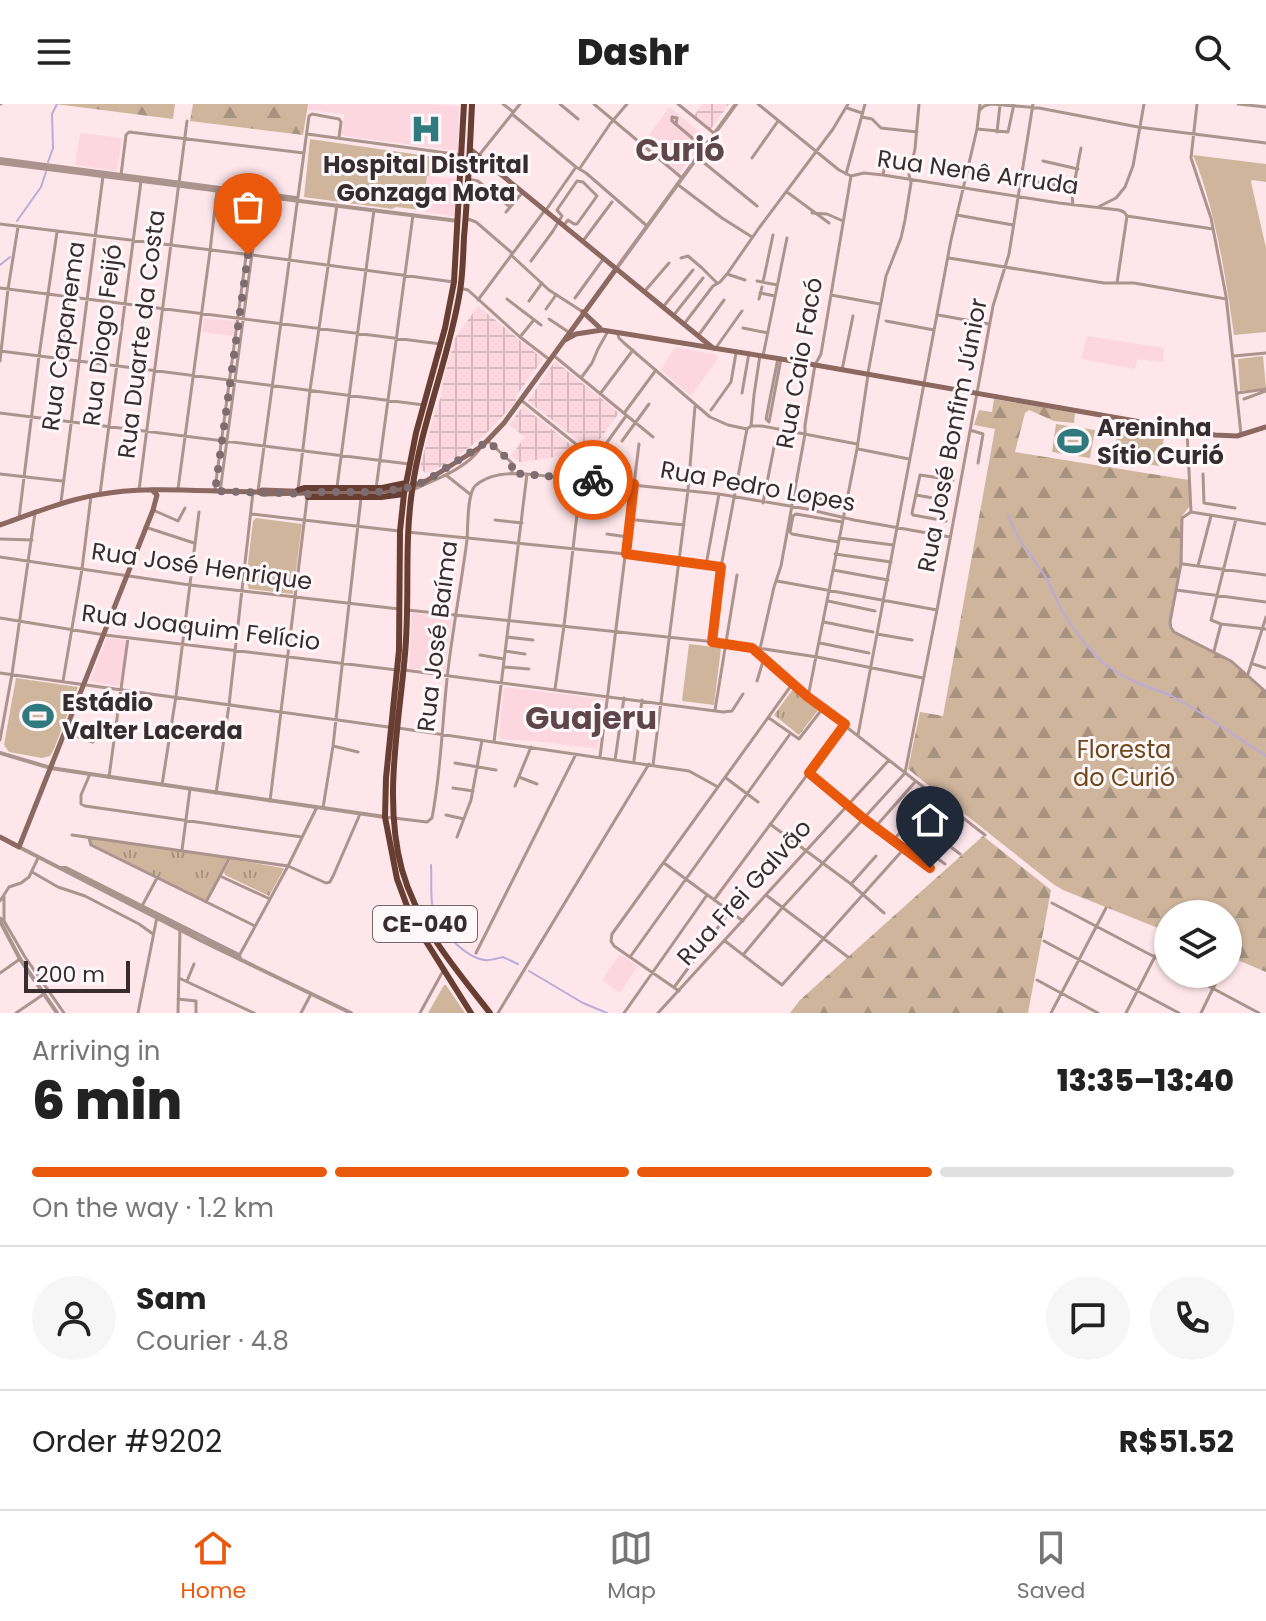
<!DOCTYPE html>
<meta charset="utf-8">
<style>
:root{--surface:#fff;--page:#f6f6f6;--text:#222;--muted:#767676;--line:#e0e0e0;--accent:#ea580c}
body{margin:0;font-family:Poppins,sans-serif;background:var(--page);color:var(--text);height:100vh;display:flex;flex-direction:column;font-size:30px;white-space:nowrap}
*{box-sizing:border-box;margin:0}
p{font-size:26px;color:var(--muted)}
.icon{flex:none;width:44px;height:44px;fill:none;stroke:currentColor;stroke-width:2;stroke-linecap:round;stroke-linejoin:round}
.map{position:relative;height:909px;overflow:hidden}
.panel{display:flex;flex-direction:column;background:var(--surface);flex:1}
.panel>*{flex:none}
.tools{position:absolute;left:1154px;top:796px;display:grid;gap:16px}
.tools a{display:grid;place-items:center;width:88px;height:88px;border-radius:50%;background:var(--surface);box-shadow:0 2px 6px #0004;font-size:40px}
.scale{position:absolute;left:24px;bottom:20px;width:106px;box-sizing:border-box;padding-left:8px;border:4px solid #372c2f;border-top:0;font-size:22px;line-height:28px;white-space:nowrap;color:#372c2f;-webkit-text-stroke:6px #fef8fa;paint-order:stroke}
.pin{position:absolute;display:grid;place-items:center;width:68px;height:68px;color:#fff;margin:-82px -34px;border-radius:50% 50% 50% 0;rotate:-45deg;box-shadow:0 0 8px #0007}
.pin .icon{rotate:45deg}
.courier{position:absolute;display:grid;place-items:center;width:80px;height:80px;margin:-40px;border:6px solid #ea580c;border-radius:50%;background:#fff;color:#222;box-shadow:0 2px 10px #0007}
.summary em{font-style:normal;font-weight:800}
.summary div{display:flex;flex-direction:column-reverse}
.summary{display:flex;align-items:center;justify-content:space-between;height:136px;padding:0 32px}
h1{font-size:52px;font-weight:800;line-height:60px}
.bar{display:grid;grid-template-columns:repeat(4,1fr);gap:12px 8px;align-content:center;height:96px;padding:0 32px}
.bar i{height:10px;border-radius:6px;background:var(--line)}
.bar .selected{background:var(--accent)}
.bar p{grid-column:span 4}
.line{display:flex;align-items:center;gap:20px;padding:0 32px;border-top:2px solid var(--line)}
.line div{flex:1}
.round{display:grid;place-items:center;flex:none;width:84px;height:84px;border-radius:42px;background:var(--page)}
header{display:flex;justify-content:space-between;align-items:center;height:104px;padding:0 32px;background:var(--surface);font-size:36px;font-weight:800}
.tab-bar{display:flex;justify-content:space-around;align-items:center;height:112px;border-top:2px solid var(--line);background:var(--surface);font-size:22px;color:var(--muted)}
.tab-bar a{display:grid;justify-items:center;gap:4px}
.tab-bar .selected{color:var(--accent)}
.map>svg:first-child{display:block}
.built{fill:#fdd7e0}
.industrial{fill:url(#industrial-grid)}
.grass{fill:#ceb59c}
.forest{fill:url(#forest-firs)}
.park{fill:url(#park-tufts)}
.lines{fill:none;stroke-linecap:round;stroke-linejoin:round}
.stream{stroke:#b9abdc;stroke-width:2}
.minor{stroke:#ac938d;stroke-width:3}
.tertiary{stroke:#ac938d;stroke-width:4}
.secondary{stroke:#8b6860;stroke-width:5}
.trunk{stroke:#683d32;stroke-width:6}
.done{stroke:#7d6d71;stroke-width:8;stroke-dasharray:0 14.4}
.route{stroke:#ea580c;stroke-width:10}
.labels{text-anchor:middle;dominant-baseline:central;stroke-width:6;stroke-linejoin:round;paint-order:stroke}
.shield{fill:#fef8fa;stroke:#73696c;stroke-width:2}
.shield-label{font-size:22px;font-weight:bold;fill:#372c2f}
.poi-label{font-size:24px;font-weight:bold;fill:#372c2f;stroke:#fef8fa;text-anchor:start}
.street-label{font-size:24px;fill:#372c2f;stroke:#fef8fa}
.park-label{font-size:24px;fill:#6f481b;stroke:#fef8fa}
.district-label{font-size:32px;font-weight:bold;fill:#5e464c;stroke:#fef8fa}
</style>
<header><svg class="icon" aria-label="menu" viewBox="0 0 24 24"><path d="M4 6h16M4 12h16M4 18h16"/></svg>Dashr<svg class="icon" aria-label="search" viewBox="0 0 24 24"><circle cx="10" cy="10" r="6"/><path d="M15 15l6 6"/></svg></header>
<div class="map">
<svg width="1266" height="909" viewBox="0 0 1266 909">
<defs>
<pattern id="industrial-grid" width="8" height="8" patternUnits="userSpaceOnUse" patternTransform="scale(2)"><rect width="8" height="8" fill="#fdd7e0"/><path d="M0 4h8M4 0v8" fill="none" stroke="#d9b9c0"/></pattern>
<pattern id="forest-firs" width="22" height="20" patternUnits="userSpaceOnUse" patternTransform="scale(2)"><rect width="22" height="20" fill="#ceb59c"/><path d="M5 1l3.5 6h-7zM16 11l3.5 6h-7z" fill="#a89380"/></pattern>
<pattern id="park-tufts" width="24" height="20" patternUnits="userSpaceOnUse" patternTransform="scale(2)"><rect width="24" height="20" fill="#ceb59c"/><path d="M3 7l-1-3M5 7V3M7 7l1-3M15 17l-1-3M17 17v-4M19 17l1-3" fill="none" stroke="#a89380"/></pattern>
</defs>
<rect width="100%" height="100%" fill="#fee6eb"/>
<path class="built" d="M308,0H426L459,2L458,46H451L345,32L342,30L344,10L307,6Z
M669,3L706,33L680,69L643,40Z
M80,29L122,34L117,67L75,61Z
M428,72L458,75L454,112L425,108Z
M204,214L235,217L233,232L202,228Z
M1087,232L1164,244L1163,258L1138,255L1134,265L1081,255Z
M675,243L714,250L718,254L691,292L661,266Z
M412,509L452,514L445,568L409,564Z
M107,534L127,536L121,580L117,582L90,577Z
M504,583L604,595L598,645L535,637L501,635L499,631Z
M620,850L638,862L620,889L602,876Z"/>
<path class="industrial" d="M702,0H729L711,25L694,12Z
M478,202L543,255L516,292V298L483,333L449,358L432,367L425,369L420,363L435,307L441,293L443,277L455,234Z
M555,257L619,309L591,347L528,297Z
M523,302L580,348V352L568,351L523,358H519L511,352L525,333L509,321Z"/>
<path class="grass" d="M310,35L434,53L432,70L427,72L423,106L396,103L392,105L304,93Z
M1193,51L1266,60V78L1252,76L1251,78L1266,144V228L1234,231C1226,175 1215,103 1193,51Z
M1263,252L1266,284L1240,287L1238,255Z
M1056,320L1095,326L1090,354L1052,348Z
M1119,321L1165,329L1159,362L1113,354Z
M256,414L302,420L293,490L249,485L246,476L253,417Z
M689,540L721,544L714,601L682,597Z
M16,574L78,583L54,645L50,652L42,654L9,648L4,641Z
M444,881H446L465,909H428Z"/>
<path class="forest" d="M55,0H175L173,15Z
M193,0H308L303,31L190,17Z
M994,295L1075,309L1074,319L1054,317L1029,306L1025,309L1015,348L1189,376L1190,402L1182,412L1180,461L1170,526C1205,543 1240,558 1266,588V868L1228,852V810H1168V828L1063,786L1053,780L908,665L920,608L943,612L995,325L974,321L979,306L992,308Z
M983,732L1051,786L1028,909H790L800,896Z"/>
<path class="park" d="M793,585L819,605L799,631L774,611Z
M89,734L229,754L206,798L91,741Z
M231,755L283,764L284,765L269,792L225,771L224,768Z"/>
<g class="lines">
<path class="stream" d="M48,58L53,44L52,10L57,0
M17,117L41,83L46,68
M0,161L10,153
M1008,411L1018,433L1047,475L1063,509L1085,540L1103,559L1128,575L1172,592L1199,608L1266,652
M431,761C432,776 430,792 433,806C436,824 466,854 485,856C490,857 498,854 503,853L518,860
M529,867L583,899L607,909"/>
<path class="minor" d="M0,0H1
M503,0L512,7
M560,0L578,15
M594,0L682,74
M678,0L715,30
M758,0L839,66L851,72L864,69L883,71L1059,99L1119,106L1124,108L1127,112L1213,125
M1197,0L1191,54L1211,114L1226,192L1241,330
M1238,0L1266,3
M847,4L862,9
M979,7L984,2L991,0L1039,4L1138,23L1266,39
M512,10L576,63L586,69L647,122
M862,13L872,15L881,24L917,28
M676,20L677,14L672,13V17L704,44
M977,25L1008,28L1014,0
M997,28L1000,1
M307,30L462,51
M480,50L520,0
M697,53L757,102
M752,54L778,17
M1043,57L1078,65
M580,64L610,20L627,0
M846,70L865,0
M121,71L126,31L129,28L304,49
M883,71L885,60
M468,75L478,77L510,103
M1021,75L1072,84
M677,80L722,114L752,133
M787,88L829,119
M1073,101L1072,91L1081,44
M1098,103L1116,94L1125,83L1133,62L1144,0
M546,106L576,63
M506,108L522,89
M812,109L827,110L843,117
M957,111L1013,121
M468,115L476,118L512,149
M0,120L252,151L454,178
M583,137L612,98
M511,151L549,186L583,208
M681,154L688,152L702,164L717,179
M949,154L1104,179H1134L1226,195
M531,157L553,127L562,112L557,106L577,77L583,78L597,92L577,120H574L568,116L564,121
M727,170L745,176
M757,177L777,181
M763,178L773,131
M1117,179L1127,112
M0,184L441,240
M460,184L468,186L520,233L550,256
M644,188L669,159
M760,189L775,192
M831,191L880,200
M575,194L604,154
M507,195L541,221
M759,195L762,183
M478,196L545,106
M529,197L542,179
M663,203L693,166
M546,205L556,191
M938,211L989,220
M673,212L703,174
M549,215L570,229
M886,217L934,226
M684,220L713,182L720,178L727,170L759,124L833,25L848,0
M743,224L768,229
M617,228L619,234L624,239L710,313L728,321L747,325L751,322H762L857,340
M698,232L724,196
M520,233L533,217
M715,245L742,207
M0,247L424,301
M553,251L653,333
M763,252L787,134
M1234,252L1266,249
M778,254L766,315L769,318L781,255
M60,255L69,193
M0,257L8,185L18,123
M842,266L853,212
M868,269L886,172L901,134L905,116L911,79L909,71L915,45L919,0
M581,274L592,259L598,245L608,227
M742,289L749,249
M1238,289L1266,285
M600,290L633,246
M1244,295L1266,287
M521,296L582,345L584,350
M711,306L731,278L736,249
M625,308L656,266
M0,309L409,360
M751,322L754,291L760,251
M970,326L983,330L978,359
M1187,327L1191,408L1182,414L1181,460L1170,518L1171,524L1174,528L1231,557L1266,588
M488,337L512,359V369
M622,337L649,300
M858,345L909,355
M584,350L600,348L626,312
M0,370L62,377
M1203,370L1204,399L1235,404
M446,371L471,391
M337,383L374,106
M178,385L210,147L217,87
M215,385L254,92
M376,385L413,111
M415,385C436,375 465,365 479,346
M139,386L187,17
M298,386L310,286L337,101
M258,387L309,12L312,10L339,15L341,18L339,34
M220,388L260,90
M100,390L141,77
M799,391L846,399
M916,391L950,397
M61,398L103,72
M763,399L775,338
M153,406L178,417L185,404
M1191,408L1266,420
M252,410L399,427
M19,414L39,252L57,128
M1236,415L1211,516L1221,520L1266,525
M495,416L522,419
M636,416L684,421
M946,417L913,411L912,409L920,371L953,376
M145,423L194,439
M407,428L626,450L721,463
M607,430L628,433
M839,434L893,441
M0,435L32,436
M838,438L792,430L790,428L793,412L796,410L842,418
M835,450L891,458
M0,453L190,481L399,505
M1183,460L1266,471
M706,461L719,390
M1198,462L1211,412
M833,466L888,476
M777,477L937,506
M1176,486L1266,498
M828,497L875,507
M407,506L725,539L817,553L923,574
M0,514L105,531L397,566
M824,518L873,528
M877,530L912,536
M507,533L533,536
M712,538L721,463L747,325
M820,539L869,549
M752,544L808,593L985,731
M760,545L774,483L781,462L805,330V321L815,261L821,250L851,72
M505,547L525,550
M1214,547L1221,520
M480,551L504,555
M1253,560L1266,564
M504,563L529,565
M404,566L723,608L732,607L743,590
M0,569L388,623
M1248,570L1266,513
M63,577L82,465L91,392
M757,577L764,554
M555,585L564,522L584,350
M808,593L857,345L868,271
M715,606L737,471
M769,614L799,635L823,604
M398,624L689,667L718,683
M65,628L93,638
M858,631L951,136L977,25L980,0
M0,636L12,570L35,409
M494,638L527,370
M333,642L358,648
M600,653L639,340
M615,656L624,594
M634,656L642,596
M455,659L496,666
M653,661L688,386L695,302
M809,669L863,714L930,764
M90,670L81,691V700L85,702L302,733
M109,673L128,534
M519,673L537,680
M726,674L758,698
M162,681L176,592L199,408
M515,682L531,643
M453,684L473,687
M216,689L229,601L253,388
M270,697L307,395
M323,704L333,642L361,394
M937,708L958,724
M446,711L464,715
M385,713L427,718L432,714C441,668 442,622 447,575C452,528 461,482 467,436C468,424 467,390 475,382C489,369 510,369 527,370L719,390L807,405L854,416L950,433
M770,720L851,780L884,809
M878,720L915,678
M924,722L960,750
M72,731L288,762L326,779L330,778L334,770L360,710
M897,732L933,692
M457,733L471,696L482,636
M89,734L91,741L255,822
M912,736L945,760
M182,746L190,685
M664,759L743,817
M32,768L58,783L85,792L139,820L153,830
M220,772L270,795
M851,780L876,752
M766,791L848,853
M4,793V817
M714,796L845,620
M0,797L9,783L21,779L29,773L38,754
M206,798L229,755
M1052,799L1168,860
M142,802L157,774
M0,814L4,817L25,853L64,909
M725,837L782,881L944,700
M1044,837L1179,909
M476,849L576,650
M743,851L782,804L905,669L937,506L993,202L1009,150L1033,0
M239,852L288,762L317,703
M630,853L790,630
M0,869L20,855
M1186,870L1259,909
M179,874L254,909
M1037,876L1098,909
M187,877L194,860
M675,882L730,807
M679,887L614,842L611,837L612,830L793,579
M178,895L196,897V909
M16,909L44,890L47,884
M138,909L157,813
M178,909L180,825
M301,909L311,890
M420,909L443,867
M498,909L649,660
M624,909L707,791
M658,909L889,656
M1051,909L1106,804
M1126,909L1167,829
M1201,909L1220,870"/>
<path class="tertiary" d="M0,55L296,94
M0,59L458,117
M616,165L736,0
M0,649L51,664L90,670L385,713
M19,743L200,836L351,909
M61,764H66L217,840L239,851L240,855
M0,817L20,855L57,909"/>
<path class="secondary" d="M470,45L713,244
M583,208L600,224
M565,236L576,230L602,226L781,255L1215,331L1237,332L1266,323
M258,388L262,386L348,389L398,386L426,377L482,342L504,319L616,165
M0,421C31,410 63,397 96,391C149,381 204,388 258,388L262,390L310,389
M0,733L19,743L153,406L157,391L152,386"/>
<path class="trunk" d="M464,0L454,178L445,224L416,329L404,390L400,427L399,546L386,674L385,713L397,775L407,802L427,839L471,909
M472,0C470,44 468,89 464,133C463,151 463,169 460,187C449,255 421,319 412,387C404,441 410,496 405,550C399,621 383,696 402,766C418,822 455,864 490,909
M298,386L304,384H382L406,379
M308,393H381L404,390"/>
</g>
<g class="lines">
<path class="done" d="M248,151L215,387L308,390L311,388H378L406,384L426,377L488,337L512,359V369L593,376"/>
<path class="route" d="M593,376L634,380L626,450L721,463L712,538L752,544L808,593L845,620L809,669L863,714L930,764"/>
</g>
<defs>
<symbol id="hospital-bare" viewBox="-9 -9 18 18"><path d="M-5-5h3v3.5h4V-5h3V5h-3V1.5h-4V5h-3Z" fill="#30797e" stroke="#fef8fa" stroke-width="2.5" paint-order="stroke"/></symbol>
<symbol id="stadium-bare" viewBox="-9 -9 18 18"><path d="M0-5a6.5 5 0 1 0 0 10a6.5 5 0 1 0 0-10ZM-3.5-1.8h7v3.6h-7Z" fill="#30797e" stroke="#fef8fa" stroke-width="2.5" paint-order="stroke"/></symbol>
</defs>
<g fill-rule="evenodd">
<use href="#hospital-bare" x="404" y="3" width="44" height="44"/>
<use href="#stadium-bare" x="1051" y="315" width="44" height="44"/>
<use href="#stadium-bare" x="16" y="590" width="44" height="44"/>
</g>
<g class="labels">
<rect class="shield" x="373" y="802" width="104" height="36" rx="6"/>
<g class="shield-label">
<text x="425" y="820">CE-040</text>
</g>
<g class="poi-label">
<text x="426" y="60" text-anchor="middle">Hospital Distrital<tspan x="426" dy="28">Gonzaga Mota</tspan></text>
<text x="1097" y="323">Areninha<tspan x="1097" dy="28">Sítio Curió</tspan></text>
<text x="62" y="598">Estádio<tspan x="62" dy="28">Valter Lacerda</tspan></text>
</g>
<g class="street-label">
<text transform="translate(978 68) rotate(8)">Rua Nenê Arruda</text>
<text transform="translate(141 230) rotate(-83)">Rua Duarte da Costa</text>
<text transform="translate(102 231) rotate(-83)">Rua Diogo Feijó</text>
<text transform="translate(63 232) rotate(-82)">Rua Capanema</text>
<text transform="translate(799 259) rotate(-80)">Rua Caio Facó</text>
<text transform="translate(952 331) rotate(-79)">Rua José Bonfim Júnior</text>
<text transform="translate(758 382) rotate(10)">Rua Pedro Lopes</text>
<text transform="translate(202 462) rotate(8)">Rua José Henrique</text>
<text transform="translate(201 523) rotate(7)">Rua Joaquim Felício</text>
<text transform="translate(437 532) rotate(-83)">Rua José Baíma</text>
<text transform="translate(744 788) rotate(-48)">Rua Frei Galvão</text>
</g>
<g class="park-label">
<text x="1124" y="645">Floresta<tspan x="1124" dy="28">do Curió</tspan></text>
</g>
<g class="district-label">
<text x="680" y="45">Curió</text>
<text x="591" y="613">Guajeru</text>
</g>
</g>
</svg>
<div class="tools">
<a><svg class="icon" aria-label="layers" viewBox="0 0 24 24"><path d="M12 4l9 5-9 5-9-5zM3 14l9 5 9-5"/></svg></a>
</div>
<div class="scale">200 m</div>
<div class="pin" style="left:248px;top:151px;background:#ea580c"><svg class="icon" aria-label="bag" viewBox="0 0 24 24"><path d="M5 8h14l-1 12H6zM9 8a3 3 0 0 1 6 0"/></svg></div>
<div class="pin" style="left:930px;top:764px;background:#1f2937"><svg class="icon" aria-label="home" viewBox="0 0 24 24"><path d="M3 11l9-7 9 7M6 9v11h12V9"/></svg></div>
<div class="courier" style="left:593px;top:376px"><svg class="icon" aria-label="bike" viewBox="0 0 24 24"><circle cx="6" cy="16" r="4"/><circle cx="18" cy="16" r="4"/><path d="M6 16l4-8h5l3 8M10 8l3 8H6M13 5h3"/></svg></div>
</div>
<section class="panel">
<div class="summary"><div><h1>6 min</h1><p>Arriving in</p></div><em>13:35–13:40</em></div>
<div class="bar"><i class="selected"></i><i class="selected"></i><i class="selected"></i><i></i><p>On the way · 1.2 km</p></div>
<div class="line" style="height:144px"><a class="round"><svg class="icon" aria-label="person" viewBox="0 0 24 24"><circle cx="12" cy="8" r="4"/><path d="M4 21q1-7 8-7t8 7"/></svg></a><div><b>Sam</b><p>Courier · 4.8</p></div><a class="round"><svg class="icon" aria-label="chat" viewBox="0 0 24 24"><path d="M4 5h16v11H9l-5 4z"/></svg></a><a class="round"><svg class="icon" aria-label="phone" viewBox="0 0 24 24"><path d="M5 4h4l2 5-3 2q2 4 5 5l2-3 5 2v4C11 20 4 13 5 4z"/></svg></a></div>
<div class="line" style="height:104px"><div>Order #9202</div><b>R$51.52</b></div>
</section>
<nav class="tab-bar">
<a class="selected"><svg class="icon" aria-label="home" viewBox="0 0 24 24"><path d="M3 11l9-7 9 7M6 9v11h12V9"/></svg>Home</a>
<a><svg class="icon" aria-label="map" viewBox="0 0 24 24"><path d="M3 6l6-2 6 2 6-2v14l-6 2-6-2-6 2zM9 4v14M15 6v14"/></svg>Map</a>
<a><svg class="icon" aria-label="saved" viewBox="0 0 24 24"><path d="M7 4h10v16l-5-4-5 4z"/></svg>Saved</a>
</nav>
